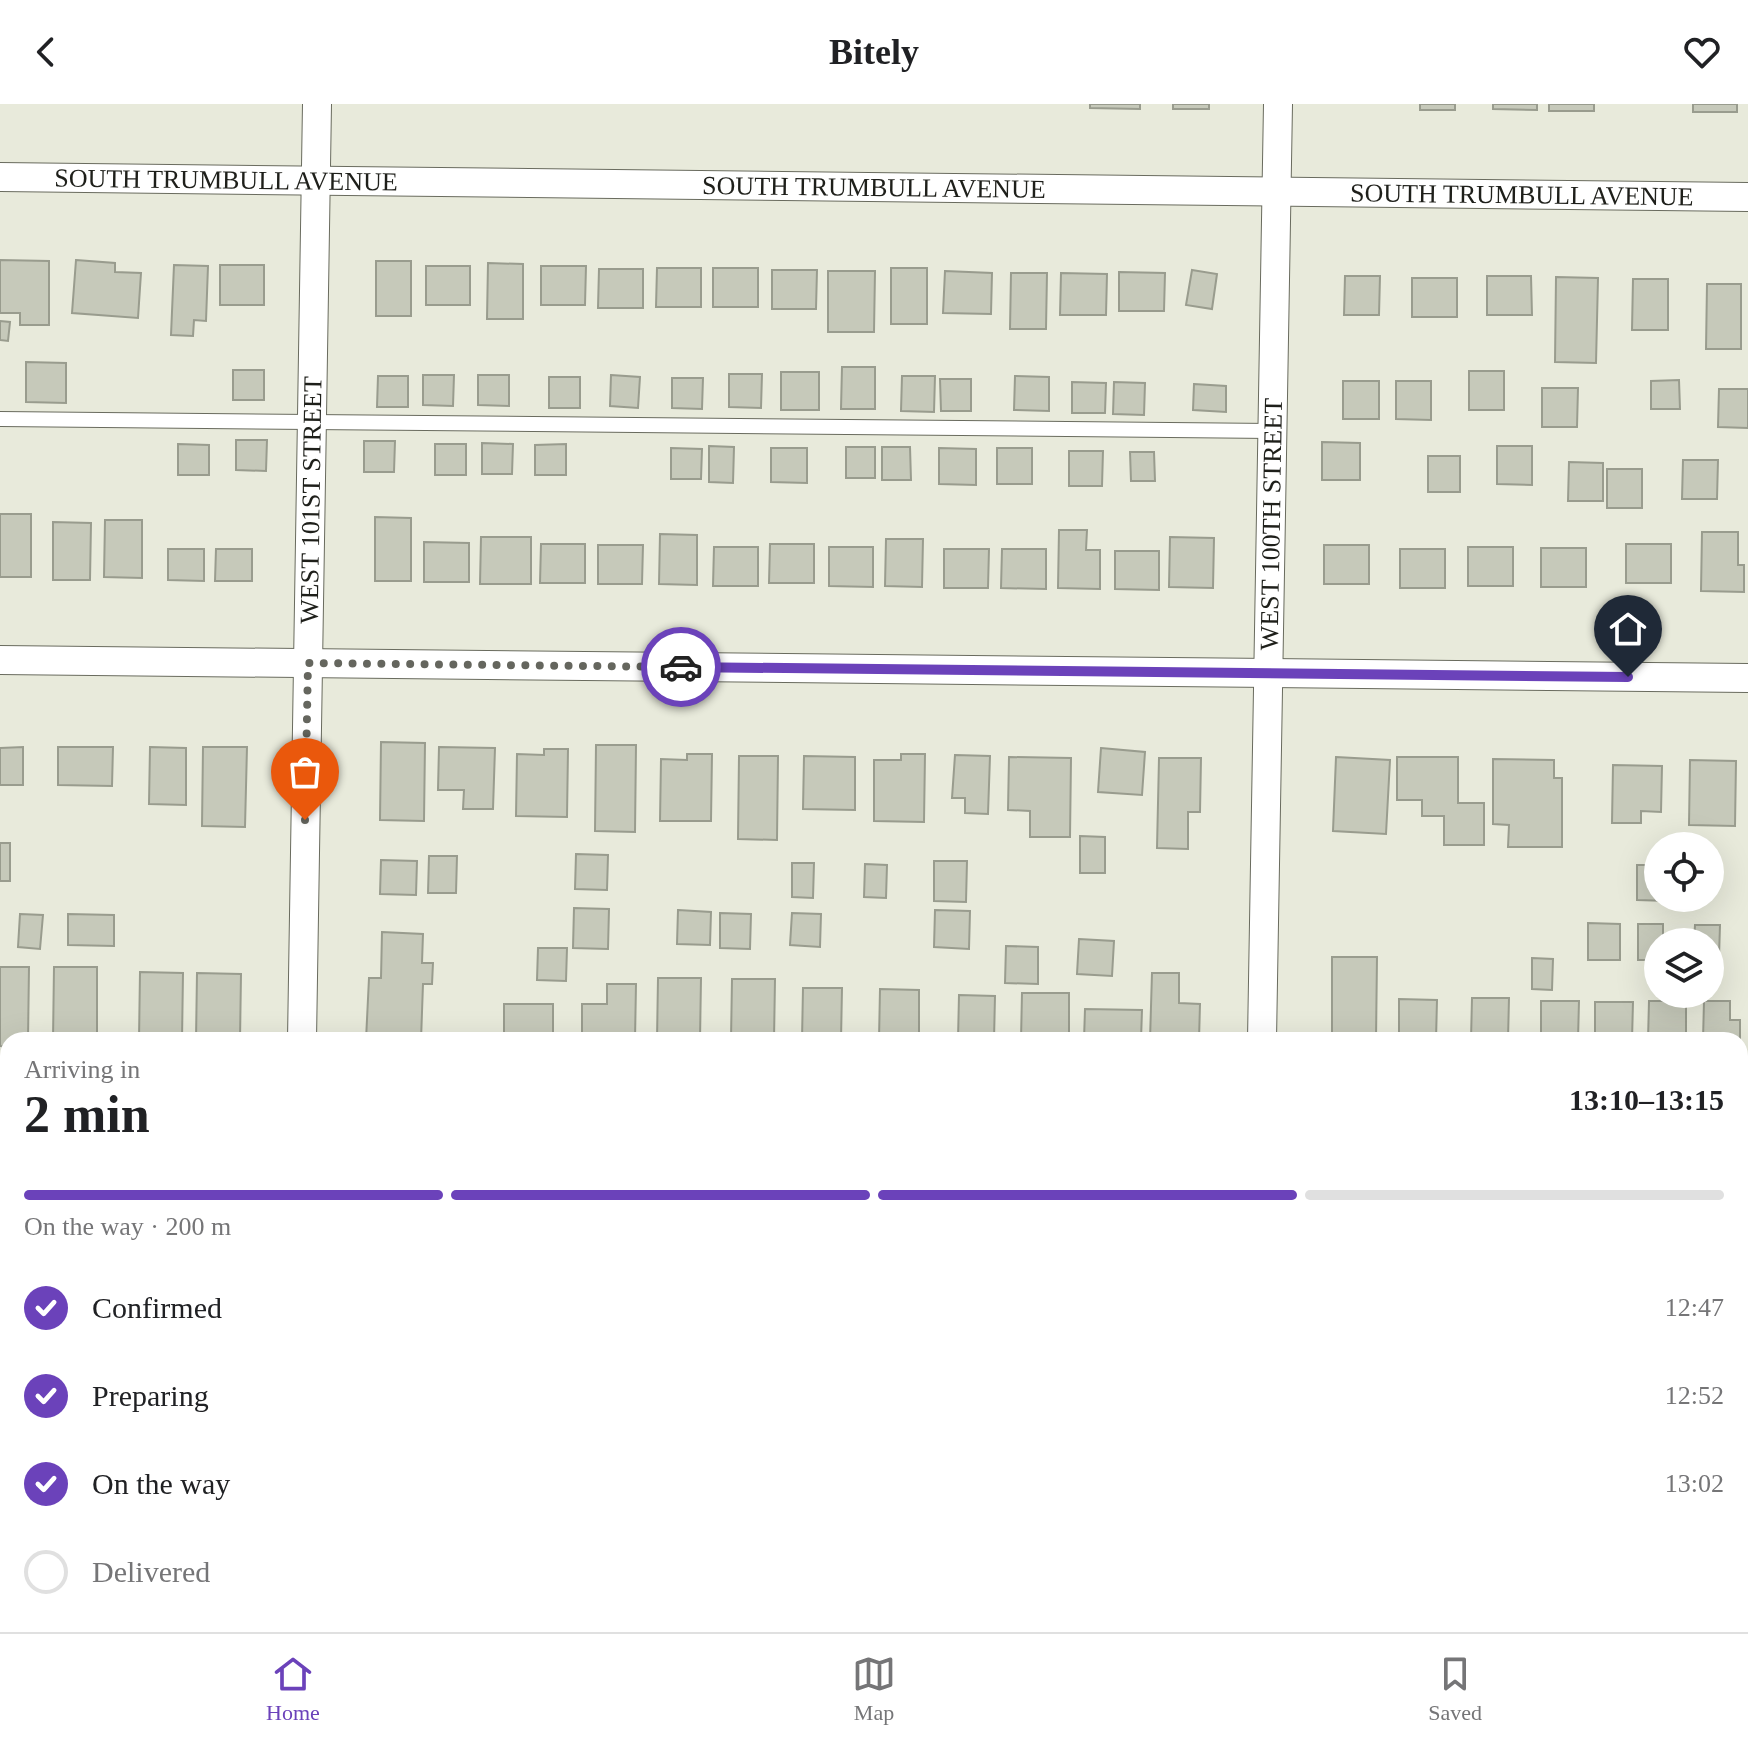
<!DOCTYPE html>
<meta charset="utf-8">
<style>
:root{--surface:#fff;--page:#f6f6f6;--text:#202124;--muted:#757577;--line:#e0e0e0;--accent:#6b42ba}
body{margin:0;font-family:"Times New Roman",serif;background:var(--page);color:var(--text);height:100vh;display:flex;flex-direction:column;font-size:30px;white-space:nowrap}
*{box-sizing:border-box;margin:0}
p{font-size:26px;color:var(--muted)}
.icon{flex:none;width:44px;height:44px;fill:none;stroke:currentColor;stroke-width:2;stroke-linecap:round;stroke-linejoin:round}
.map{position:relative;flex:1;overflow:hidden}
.panel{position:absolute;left:0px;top:928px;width:1748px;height:600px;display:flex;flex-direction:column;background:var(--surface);border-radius:24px 24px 0 0;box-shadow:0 8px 32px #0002}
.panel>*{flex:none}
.buttons{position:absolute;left:1644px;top:728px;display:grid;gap:16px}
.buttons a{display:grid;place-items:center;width:80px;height:80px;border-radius:50%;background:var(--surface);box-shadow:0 8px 32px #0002;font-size:40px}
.pin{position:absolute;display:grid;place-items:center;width:68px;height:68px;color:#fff;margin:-82px -34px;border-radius:50% 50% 50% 0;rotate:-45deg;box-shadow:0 0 8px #0007}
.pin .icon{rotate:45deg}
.courier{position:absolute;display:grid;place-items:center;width:80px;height:80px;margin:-40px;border:6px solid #6b42ba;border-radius:50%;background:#fff;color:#222;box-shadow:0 2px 10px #0007}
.headline em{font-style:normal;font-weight:700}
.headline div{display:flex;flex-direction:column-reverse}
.headline{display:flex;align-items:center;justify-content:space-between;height:136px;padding:0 24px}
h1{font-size:52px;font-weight:700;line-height:60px}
.bar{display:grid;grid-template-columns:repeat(4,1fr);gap:12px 8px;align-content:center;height:96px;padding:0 24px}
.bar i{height:10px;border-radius:6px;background:var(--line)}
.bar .current{background:var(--accent)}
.bar p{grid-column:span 4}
ol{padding:0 24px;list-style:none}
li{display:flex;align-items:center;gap:24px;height:88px}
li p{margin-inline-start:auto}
li .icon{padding:8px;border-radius:50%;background:var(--accent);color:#fff;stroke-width:4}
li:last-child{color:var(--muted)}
li i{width:44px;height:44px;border:4px solid var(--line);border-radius:50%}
header{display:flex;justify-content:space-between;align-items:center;height:104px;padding:0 24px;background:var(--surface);font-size:36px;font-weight:700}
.menu{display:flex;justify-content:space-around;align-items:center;height:112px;border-top:2px solid var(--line);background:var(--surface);font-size:22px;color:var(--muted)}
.menu a{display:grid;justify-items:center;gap:4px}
.menu .current{color:var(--accent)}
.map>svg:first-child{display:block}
.building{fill:#c6c9ba;stroke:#999c8e;stroke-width:2}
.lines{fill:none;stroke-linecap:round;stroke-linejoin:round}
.service-casing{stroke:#696b5e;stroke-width:16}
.minor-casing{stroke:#696b5e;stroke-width:30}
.service{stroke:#fff;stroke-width:14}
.minor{stroke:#fff;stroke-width:28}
.done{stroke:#65665e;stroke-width:8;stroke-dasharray:0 14.4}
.route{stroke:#6b42ba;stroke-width:10}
.labels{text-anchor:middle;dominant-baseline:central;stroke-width:8;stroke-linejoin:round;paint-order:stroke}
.street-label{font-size:26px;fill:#1e1f1a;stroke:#e8eadb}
</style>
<header><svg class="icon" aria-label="back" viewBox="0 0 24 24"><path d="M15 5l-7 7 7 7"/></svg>Bitely<svg class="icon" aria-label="heart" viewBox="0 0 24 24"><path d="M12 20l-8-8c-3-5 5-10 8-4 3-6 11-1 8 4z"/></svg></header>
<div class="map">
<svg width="1748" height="1528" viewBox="0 0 1748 1528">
<rect width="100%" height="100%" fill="#e8eadb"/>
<path class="building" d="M1090,0H1140V5L1090,4Z
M1173,0H1209V5H1173Z
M1420,0H1455V6H1420Z
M1493,0H1537V6L1493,5Z
M1549,0H1594V7H1549Z
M1693,0H1737V8H1693Z
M0,156L49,157V221H20V209H0Z
M76,156L115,159V168L141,169L138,214L72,209Z
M376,157H411V212H376Z
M488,159L523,160V215H487Z
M174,161L208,162L206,217L194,216L193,232L171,231Z
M220,161H264V201H220Z
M426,162H470V201H426Z
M541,162H586L585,201H541Z
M657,164H701V203H656Z
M713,164H758V203H713Z
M891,164H927V220H891Z
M599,165H643V204H598Z
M772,166H817L816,205H772Z
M1192,166L1217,170L1212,205L1186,201Z
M828,167H875L874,228H828Z
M945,167L992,169L991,210L943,209Z
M1119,168L1165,169L1164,207H1119Z
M1011,169H1047L1046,225H1010Z
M1061,169L1107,170L1106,211H1060Z
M1345,172H1380L1379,211H1344Z
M1487,172H1531L1532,211H1487Z
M1556,173L1598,174L1596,259L1555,258Z
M1412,174H1457V213H1412Z
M1633,175H1668V226H1632Z
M1707,180H1741V245H1706Z
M0,217L10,218L8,237L0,236Z
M26,258L66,259V299L26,298Z
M842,263H875V305H841Z
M233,266H264V296H233Z
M1469,267H1504V306H1469Z
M781,268H819V306H781Z
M729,270H762L761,304L729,303Z
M423,271H454L453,302L423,301Z
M478,271H509V302L478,301Z
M611,271L640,273L638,304L610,302Z
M378,272H408V303H377Z
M902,272H935L934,308L901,307Z
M1015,272L1049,273V307L1014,306Z
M549,273H580V304H549Z
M672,274H703L702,305L672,304Z
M940,275H971V307H941Z
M1679,276L1680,305H1651V277Z
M1343,277H1379V315H1343Z
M1396,277H1431V316L1396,315Z
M1072,278L1106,279L1105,309H1072Z
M1114,278L1145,279L1144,311L1113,310Z
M1194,280L1226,282V308L1193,306Z
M1542,284H1578L1577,323H1542Z
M1719,285H1748V324L1718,323Z
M236,336H267L266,367L236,366Z
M364,337H395L394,368H364Z
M1322,338L1360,339V376H1322Z
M482,339L513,340L512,370H482Z
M178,340L209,341V371H178Z
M435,340H466V371H435Z
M566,340V371H535V341Z
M709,342L734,343L733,379L709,378Z
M1497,342H1532V381L1497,380Z
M846,343H875V374H846Z
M882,343H910L911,376H882Z
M671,344L702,345L701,375H671Z
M771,344H807V379L771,378Z
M939,344L976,345V381L939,380Z
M997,344H1032V380H997Z
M1069,347H1103L1102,382H1069Z
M1130,348H1154L1155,377H1131Z
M1428,352H1460V388H1428Z
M1683,356H1718L1717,395H1682Z
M1569,358L1603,359V397H1568Z
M1607,365H1642V404H1607Z
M0,410H31V473H0Z
M375,413L411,414V477H375Z
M105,416H142V474L104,473Z
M53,418L91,419L90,476H53Z
M1059,426H1087L1086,446H1100V485L1058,484Z
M1702,428H1738V461H1744V488L1701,487Z
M660,430L697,431V481L659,480Z
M481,433H531V480H480Z
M1170,433L1214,434L1213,484L1169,483Z
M886,435H923L922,483L885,482Z
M424,438L469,439V478H424Z
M541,440H585V479H540Z
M770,440H814V479H769Z
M1626,440H1671V479H1626Z
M598,441H643L642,480H598Z
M1324,441H1369V480H1324Z
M714,443H758V482H713Z
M829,443H873V483L829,482Z
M1468,443H1513V482H1468Z
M1541,444H1586V483H1541Z
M168,445H204V477L168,476Z
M216,445H252V477H215Z
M944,445H989L988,484H944Z
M1002,445H1046V485L1001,484Z
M1400,445H1445V484H1400Z
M1115,447H1159V486L1115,485Z
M381,638L425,639L424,717L380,716Z
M596,641H636L635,728L595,727Z
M23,643V681H0V644Z
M58,643H113L112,682L58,681Z
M150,643L186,644V701L149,700Z
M203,643H247L245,723L202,722Z
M439,643L495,644L493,705H463L464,686H438Z
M1101,644L1145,648L1142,691L1098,688Z
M544,645H568L567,713L516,712L517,650L544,651Z
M687,650H712L711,717H660L661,655L687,656Z
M901,650H925L924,718L874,717V656H901Z
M955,651L990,652L988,710L965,709V694H952Z
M739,652H778L777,736L738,735Z
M804,652L855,653V706L803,705Z
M1009,653L1071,654L1070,733H1030V707L1008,706Z
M1336,653L1390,656L1386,730L1333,727Z
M1397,653H1458V699H1484V741H1444V712H1422V696H1397Z
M1159,654H1201L1200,708H1188V745L1157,744Z
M1493,655L1554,656V674H1562V743H1508L1509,721L1493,720Z
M1690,656L1736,657L1735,722L1689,721Z
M1613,661L1662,662L1661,708L1641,707V719H1612Z
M1080,732L1105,733V769H1080Z
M0,739H10V777H0Z
M576,750L608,751L607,786L575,785Z
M429,752H457L456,789H428Z
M381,756L417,757L416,791L380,790Z
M934,757H967L966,798L934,797Z
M792,759H814L813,794L792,793Z
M865,760L887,761L886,794L864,793Z
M1637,761H1658V794H1669V797L1637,796Z
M574,804L609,805L608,845L573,844Z
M678,806L711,808L710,841L677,840Z
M935,806L970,807L969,845L934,843Z
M720,809L751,810L750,845L720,844Z
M792,809L821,810L820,843L790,841Z
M20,810L43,811L40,845L18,843Z
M68,810L114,811V842L68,841Z
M1588,819L1620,820V856H1588Z
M1638,820H1663V838H1658V856H1638Z
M1695,821H1720L1719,853H1710V838H1694Z
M382,828L423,830L422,859H433L432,880H423L421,936H366L369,874H381Z
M1079,835L1114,837L1112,872L1077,870Z
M1006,842L1038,843V880L1005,879Z
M538,844H567L566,877L537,876Z
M1332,853H1377L1376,936H1332Z
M1532,854L1553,855L1552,886L1532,885Z
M0,863H29L28,936H8V943L0,942Z
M54,863H97V936H53Z
M140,868L183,869L182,936H139Z
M197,869L241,870L240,936H196Z
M1152,869H1179V899L1200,900L1199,936H1150Z
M658,874H701L700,936H657Z
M732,875H775L774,936H731Z
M607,880H636L635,936H582V900H607Z
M803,884H842L841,936H802Z
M880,885L919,886V936H879Z
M1022,889H1069V936H1021Z
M959,891L995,892L994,936H958Z
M1472,894H1509L1508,936H1471Z
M1399,895L1437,896L1436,936H1399Z
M1541,897H1579L1578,936H1541Z
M1649,897H1686V936H1648Z
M1704,897H1730V916H1740V961V936H1703Z
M1595,898H1633L1632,936H1595Z
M504,900H553V936H504Z
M1085,905L1142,906L1141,936H1084Z
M0,1107L8,1108V1173H0Z
M1740,1121H1748V1186H1740Z
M1740,1224H1748V1260H1740Z
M1742,1356H1748V1433H1741Z
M0,1370H8V1411H0Z"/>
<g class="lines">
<defs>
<path id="service" d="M0,315L1272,327"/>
<g id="minor">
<path id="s1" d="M0,73L1748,93"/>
<path d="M0,556L1748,574"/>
<path id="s2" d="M302,936L317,0"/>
<path id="s3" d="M1262,936L1278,0"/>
<path d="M0,1024H8"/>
<path d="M1740,1043H1748"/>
<path d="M0,1517H8"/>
<path d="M389,1520L1112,1528"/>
<path d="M292,1528V1520"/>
<path d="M1251,1528L1252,1520"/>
</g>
</defs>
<use href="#service" class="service-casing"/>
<use href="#minor" class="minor-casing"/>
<use href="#service" class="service"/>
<use href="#minor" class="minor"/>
</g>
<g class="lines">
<path class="done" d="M305,716L308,559L681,563"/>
<path class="route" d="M681,563L1628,573"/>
</g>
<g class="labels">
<g class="street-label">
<text stroke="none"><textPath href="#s1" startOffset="226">SOUTH TRUMBULL AVENUE</textPath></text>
<text stroke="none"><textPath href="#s1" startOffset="874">SOUTH TRUMBULL AVENUE</textPath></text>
<text stroke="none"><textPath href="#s1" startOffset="1522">SOUTH TRUMBULL AVENUE</textPath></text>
<text stroke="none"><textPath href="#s2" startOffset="540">WEST 101ST STREET</textPath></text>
<text stroke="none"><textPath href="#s3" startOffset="516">WEST 100TH STREET</textPath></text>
</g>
</g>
</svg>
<div class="buttons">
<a><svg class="icon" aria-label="locate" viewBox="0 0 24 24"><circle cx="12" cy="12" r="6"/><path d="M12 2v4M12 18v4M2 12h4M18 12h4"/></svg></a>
<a><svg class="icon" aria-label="layers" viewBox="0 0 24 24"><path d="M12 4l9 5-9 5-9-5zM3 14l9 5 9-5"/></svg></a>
</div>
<div class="pin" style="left:305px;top:716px;background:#ea580c"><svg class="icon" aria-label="bag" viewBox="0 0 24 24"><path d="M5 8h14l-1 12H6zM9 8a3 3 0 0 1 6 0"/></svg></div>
<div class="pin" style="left:1628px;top:573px;background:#1f2937"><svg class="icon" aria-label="home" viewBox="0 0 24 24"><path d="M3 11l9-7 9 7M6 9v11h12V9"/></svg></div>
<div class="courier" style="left:681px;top:563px"><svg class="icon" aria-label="car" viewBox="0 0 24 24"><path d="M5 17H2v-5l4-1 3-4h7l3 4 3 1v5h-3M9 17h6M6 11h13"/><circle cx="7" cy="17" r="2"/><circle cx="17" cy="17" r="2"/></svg></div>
<section class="panel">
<div class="headline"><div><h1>2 min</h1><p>Arriving in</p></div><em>13:10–13:15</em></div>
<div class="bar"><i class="current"></i><i class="current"></i><i class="current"></i><i></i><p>On the way · 200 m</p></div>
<ol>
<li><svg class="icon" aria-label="check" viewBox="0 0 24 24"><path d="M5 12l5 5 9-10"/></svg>Confirmed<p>12:47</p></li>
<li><svg class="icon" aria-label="check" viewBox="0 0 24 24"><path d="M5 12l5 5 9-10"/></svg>Preparing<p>12:52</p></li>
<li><svg class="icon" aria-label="check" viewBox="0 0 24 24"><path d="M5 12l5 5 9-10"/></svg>On the way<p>13:02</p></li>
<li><i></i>Delivered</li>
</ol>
</section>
</div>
<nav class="menu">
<a class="current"><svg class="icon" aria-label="home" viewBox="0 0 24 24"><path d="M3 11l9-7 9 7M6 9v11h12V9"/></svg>Home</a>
<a><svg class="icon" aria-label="map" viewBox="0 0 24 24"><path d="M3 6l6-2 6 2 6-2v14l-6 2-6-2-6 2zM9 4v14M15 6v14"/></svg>Map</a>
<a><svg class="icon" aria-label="saved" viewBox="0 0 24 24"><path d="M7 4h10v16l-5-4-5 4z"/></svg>Saved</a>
</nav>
